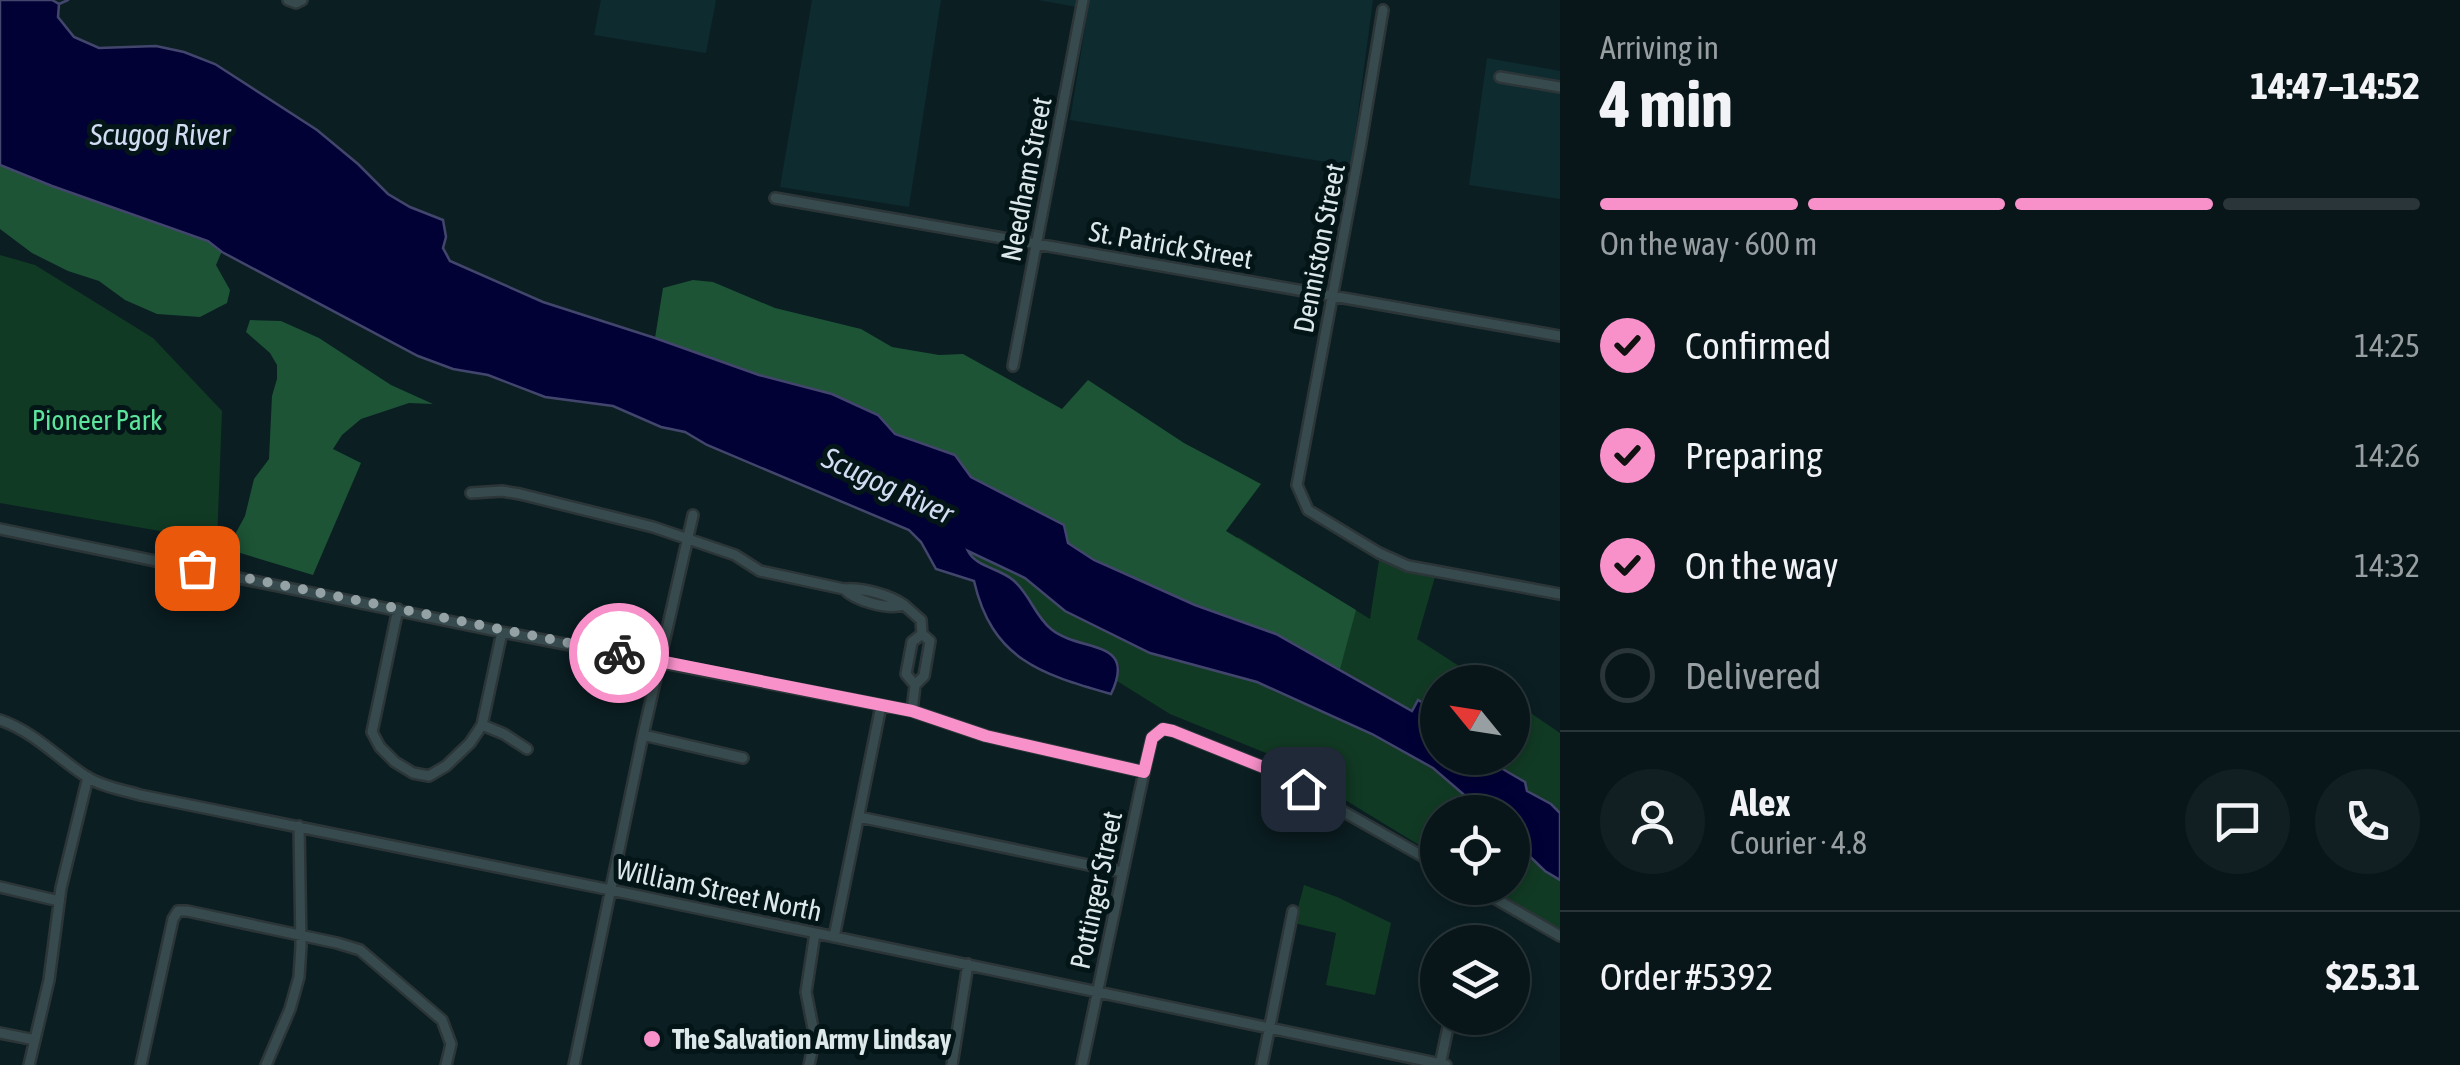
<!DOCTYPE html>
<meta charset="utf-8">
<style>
:root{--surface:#08161a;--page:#111f23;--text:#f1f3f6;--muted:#989fa2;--line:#293539;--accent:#f890ca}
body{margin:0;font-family:"Asap Condensed",sans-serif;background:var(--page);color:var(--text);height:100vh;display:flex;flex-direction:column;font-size:38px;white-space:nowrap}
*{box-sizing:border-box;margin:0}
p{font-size:32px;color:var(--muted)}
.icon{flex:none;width:55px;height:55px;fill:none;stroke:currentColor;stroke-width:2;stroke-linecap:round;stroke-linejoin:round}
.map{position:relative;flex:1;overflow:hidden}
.side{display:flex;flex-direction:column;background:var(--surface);width:900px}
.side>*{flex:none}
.needle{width:65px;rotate:300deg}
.buttons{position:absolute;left:1420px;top:665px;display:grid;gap:20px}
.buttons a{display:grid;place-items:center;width:110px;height:110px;border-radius:50%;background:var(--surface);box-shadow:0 5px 15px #0003,0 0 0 2px var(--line);font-size:50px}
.pin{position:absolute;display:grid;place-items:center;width:85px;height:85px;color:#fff;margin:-42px;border-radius:20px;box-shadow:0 5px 15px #0006}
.courier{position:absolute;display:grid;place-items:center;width:100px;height:100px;margin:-50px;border:8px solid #f890ca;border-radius:50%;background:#fff;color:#222;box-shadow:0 2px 12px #0007}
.overview em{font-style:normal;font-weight:700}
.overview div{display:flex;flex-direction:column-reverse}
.overview{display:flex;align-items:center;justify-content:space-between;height:170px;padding:0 40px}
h1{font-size:65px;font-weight:700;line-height:75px}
.bar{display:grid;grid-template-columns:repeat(4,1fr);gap:15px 10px;align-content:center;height:120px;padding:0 40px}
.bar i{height:12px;border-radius:8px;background:var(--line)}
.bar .current{background:var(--accent)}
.bar p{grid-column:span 4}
.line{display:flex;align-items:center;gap:25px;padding:0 40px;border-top:2px solid var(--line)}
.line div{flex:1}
.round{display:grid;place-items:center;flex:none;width:105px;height:105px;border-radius:52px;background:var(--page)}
ol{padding:0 40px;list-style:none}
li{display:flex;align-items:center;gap:30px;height:110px}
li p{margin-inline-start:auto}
li .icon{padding:10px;border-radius:50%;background:var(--accent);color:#111;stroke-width:4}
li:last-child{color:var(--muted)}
li i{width:55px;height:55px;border:5px solid var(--line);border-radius:50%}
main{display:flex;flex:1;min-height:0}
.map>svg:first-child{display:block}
.built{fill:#0e2b30}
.green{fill:#113a24}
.forest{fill:#1d5436}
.water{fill:#010136;stroke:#43466c;stroke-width:2.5}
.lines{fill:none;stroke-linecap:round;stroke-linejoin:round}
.stream{stroke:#43466c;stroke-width:2.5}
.minor-casing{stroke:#2c3538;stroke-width:14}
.minor{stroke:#374b4e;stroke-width:9}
.done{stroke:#94a1a5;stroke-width:10;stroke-dasharray:0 18}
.route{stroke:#f890ca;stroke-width:12}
.poi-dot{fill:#f890ca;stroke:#041518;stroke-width:4}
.labels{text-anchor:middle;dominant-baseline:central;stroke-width:10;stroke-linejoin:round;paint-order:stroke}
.street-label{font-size:28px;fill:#dde8eb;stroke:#041518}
.park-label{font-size:28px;fill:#5de49c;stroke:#041518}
.poi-label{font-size:28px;font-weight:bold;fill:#dde8eb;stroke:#041518;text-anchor:start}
.water-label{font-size:30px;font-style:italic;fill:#d1dbf1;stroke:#041518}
</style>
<main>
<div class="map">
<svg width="1560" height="1065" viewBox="0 0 1560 1065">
<rect width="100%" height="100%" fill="#0b1e22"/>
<path class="built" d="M601,0H716L706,53L594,35Z
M812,0H941L909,207L780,187Z
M1038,0H1373L1351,166L1070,120L1088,9Z
M1487,58L1560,71V199L1469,185Z"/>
<path class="green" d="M0,255L35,265L153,338L222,411L217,541L0,503Z
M1238,537L1370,619L1380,554L1437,570L1417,639L1484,682H1438L1437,724L1424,717L1429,707L1419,701L1412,711L1340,669L1224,616Z
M967,550L1025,578L1065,611L1150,653L1257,682L1372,734L1433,768L1484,812H1438L1437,856L1273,756L1170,714L1117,681C1118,678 1120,668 1119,665C1114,646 1066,641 1051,629C1034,615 1030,594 1013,580C999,568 976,567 967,550Z
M1513,701L1560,733V813L1551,804L1527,791L1525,782L1493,764L1492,758H1512Z
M1513,840L1545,871L1560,880V930L1490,888H1512Z
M1304,885L1337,897L1391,923L1375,995L1326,985L1336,933L1294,923Z"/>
<path class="forest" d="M0,165L52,186L208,241L222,251L216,265L230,290L227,303L200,317L157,314L125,300L99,281L68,271L32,253L0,229Z
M693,280L713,282L775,308L861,329L892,347L939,355L963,354L1062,409L1088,380L1184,443L1261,484L1226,531L1356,610L1340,669C1317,657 1295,642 1272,633C1203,606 1130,585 1068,543L1063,525L971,477L955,455L895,434L878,415L832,394L759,375L655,338L663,288Z
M250,320L281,321L319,338L391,385L433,404L409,403L361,419L342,435L333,449L361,463L313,575L227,549L245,516L254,479L269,459L272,396L277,379V365L270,353L246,332Z"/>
<path class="water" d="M0,0H52L59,4L58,17L74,37L99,48L156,46L184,52L215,64L317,130L358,164L388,194L410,207L443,220L446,237L443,248L450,261L543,302L655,338L759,375L832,394L878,415L895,434L955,455L971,477L1064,525L1068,543L1094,560L1195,605L1276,634L1412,711L1418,700L1430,707L1425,717L1437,724L1438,758H1492L1494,764L1525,782L1527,791L1551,804L1560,813V880L1545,871L1513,840L1512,812H1484L1433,768L1372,734L1257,682L1150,653L1065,611L1025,578L968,551C976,567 999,568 1013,580C1030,594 1034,615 1051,629C1080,653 1138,638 1111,694C1040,674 992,659 974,581L936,569L921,542L909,530L707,445L685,432L661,427L613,406L545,397L488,375L453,369L418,356L222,252L208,241L52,186L0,165Z"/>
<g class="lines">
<path class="stream" d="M59,4L68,0"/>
<defs>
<path id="minor" d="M288,0L296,3L302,0
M1383,10L1360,148L1297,485L1308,510L1379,553L1408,566L1560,594
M1500,77L1560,87
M775,198L1560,336
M1013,366L1083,0
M471,493L502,491L520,494L653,527L735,555L760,571L844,589
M0,529L502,632L912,711L986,736L1144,772
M904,605C890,595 861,587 844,589C856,601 887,610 904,605L921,620L922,634L912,642L906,674L915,685L924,676L930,641L922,634
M398,609L372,732L380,747L395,762L413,773L429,776L446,766L470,743L482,725L502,632
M912,711L915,685
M0,720C35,732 57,758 87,777C103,787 123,790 140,795L601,888L1446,1065
M482,725L504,734L527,749
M643,735L743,758
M859,817L1122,872
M0,887L59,901
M1477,888L1560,936
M834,937L881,706
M0,1033L35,1040
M29,1065L49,980L61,888L88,777
M141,1065L173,919L178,911H187L337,943L360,950L442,1020L451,1044L446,1065
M266,1065L290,1009L299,977L301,946L299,826
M574,1065L643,735L693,515
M809,1065L815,1038L806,992L815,933
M952,1065L968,964
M1082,1065L1144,772L1152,738L1163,729L1173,731L1268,769L1438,865
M1262,1065L1293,911
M1440,1065L1450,1018"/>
</defs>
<use href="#minor" class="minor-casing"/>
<use href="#minor" class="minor"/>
</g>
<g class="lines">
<path class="done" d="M197,568L619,653"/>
<path class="route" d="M619,653L912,711L986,736L1144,772L1152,738L1163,729L1173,731L1268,769L1303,789"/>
</g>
<circle class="poi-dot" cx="652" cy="1039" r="10"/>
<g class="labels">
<g class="street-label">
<text transform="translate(1026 179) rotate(-79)">Needham Street</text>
<text transform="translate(1171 245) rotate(10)">St. Patrick Street</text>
<text transform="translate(1319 248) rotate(-79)">Denniston Street</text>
<text transform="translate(719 890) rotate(12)">William Street North</text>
<text transform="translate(1096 890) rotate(-78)">Pottinger Street</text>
</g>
<g class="park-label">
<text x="97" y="420">Pioneer Park</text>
</g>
<g class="poi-label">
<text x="672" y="1039">The Salvation Army Lindsay</text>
</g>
<g class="water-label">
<text x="160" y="134">Scugog River</text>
<text transform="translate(888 485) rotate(25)">Scugog River</text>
</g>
</g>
</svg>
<div class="buttons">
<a><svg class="needle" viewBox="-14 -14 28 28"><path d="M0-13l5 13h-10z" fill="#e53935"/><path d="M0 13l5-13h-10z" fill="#989fa2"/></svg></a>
<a><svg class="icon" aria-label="locate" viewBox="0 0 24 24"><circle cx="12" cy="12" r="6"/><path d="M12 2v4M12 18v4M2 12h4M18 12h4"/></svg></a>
<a><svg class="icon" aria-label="layers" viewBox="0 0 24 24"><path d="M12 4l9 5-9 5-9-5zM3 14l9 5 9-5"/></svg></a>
</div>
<div class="pin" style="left:197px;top:568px;background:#ea580c"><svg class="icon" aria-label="bag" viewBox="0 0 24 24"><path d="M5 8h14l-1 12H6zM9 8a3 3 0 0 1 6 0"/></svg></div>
<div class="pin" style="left:1303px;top:789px;background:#1f2937"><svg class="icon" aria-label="home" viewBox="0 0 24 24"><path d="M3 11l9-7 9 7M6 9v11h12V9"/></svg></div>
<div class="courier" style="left:619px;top:653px"><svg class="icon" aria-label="bike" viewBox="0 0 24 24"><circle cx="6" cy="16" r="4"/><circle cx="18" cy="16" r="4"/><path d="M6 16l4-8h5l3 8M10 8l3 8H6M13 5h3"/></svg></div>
</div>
<section class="side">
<div class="overview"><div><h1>4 min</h1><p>Arriving in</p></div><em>14:47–14:52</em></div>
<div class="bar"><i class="current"></i><i class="current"></i><i class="current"></i><i></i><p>On the way · 600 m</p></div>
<ol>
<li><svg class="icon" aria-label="check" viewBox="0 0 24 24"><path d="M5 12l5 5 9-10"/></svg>Confirmed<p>14:25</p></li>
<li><svg class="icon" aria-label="check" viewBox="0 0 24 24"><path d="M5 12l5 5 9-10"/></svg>Preparing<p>14:26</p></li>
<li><svg class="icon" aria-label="check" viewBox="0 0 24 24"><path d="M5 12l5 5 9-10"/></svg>On the way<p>14:32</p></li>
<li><i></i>Delivered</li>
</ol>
<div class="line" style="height:180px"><a class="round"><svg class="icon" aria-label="person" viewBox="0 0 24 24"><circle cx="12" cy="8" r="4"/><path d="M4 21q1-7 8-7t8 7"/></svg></a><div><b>Alex</b><p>Courier · 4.8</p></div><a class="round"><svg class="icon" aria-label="chat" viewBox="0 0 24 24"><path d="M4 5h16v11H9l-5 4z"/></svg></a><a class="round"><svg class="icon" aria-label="phone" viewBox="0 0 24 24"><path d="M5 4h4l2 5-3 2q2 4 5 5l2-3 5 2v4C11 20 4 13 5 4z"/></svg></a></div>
<div class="line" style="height:130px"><div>Order #5392</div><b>$25.31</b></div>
</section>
</main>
